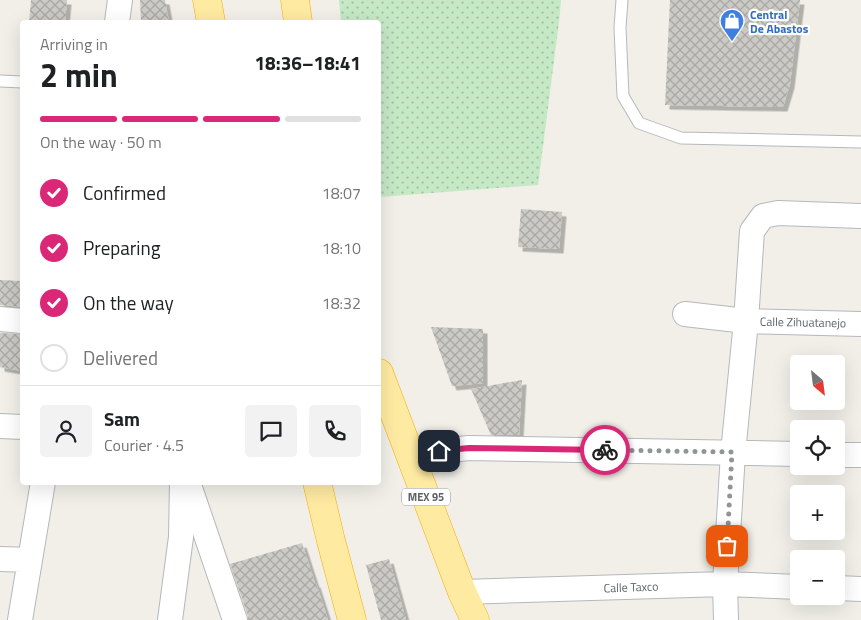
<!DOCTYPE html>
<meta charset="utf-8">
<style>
:root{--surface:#fff;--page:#f2f2f2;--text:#202124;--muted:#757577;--line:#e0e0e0;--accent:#db2777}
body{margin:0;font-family:"Titillium Web",sans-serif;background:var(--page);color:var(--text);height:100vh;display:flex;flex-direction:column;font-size:19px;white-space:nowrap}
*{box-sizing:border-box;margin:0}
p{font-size:16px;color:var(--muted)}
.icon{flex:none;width:28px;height:28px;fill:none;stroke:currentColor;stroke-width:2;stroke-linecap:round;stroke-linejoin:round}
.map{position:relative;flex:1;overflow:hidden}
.sheet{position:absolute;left:20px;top:20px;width:361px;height:465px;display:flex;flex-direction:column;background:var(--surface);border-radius:5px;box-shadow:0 5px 20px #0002}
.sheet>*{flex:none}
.needle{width:32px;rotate:152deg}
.tools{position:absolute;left:790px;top:355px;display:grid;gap:10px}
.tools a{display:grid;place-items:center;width:55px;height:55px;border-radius:5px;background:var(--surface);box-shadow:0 5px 20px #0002;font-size:25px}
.pin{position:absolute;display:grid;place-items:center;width:42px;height:42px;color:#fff;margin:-21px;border-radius:10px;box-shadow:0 2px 8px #0006}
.courier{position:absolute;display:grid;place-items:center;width:50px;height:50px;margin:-25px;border:4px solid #db2777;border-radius:50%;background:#fff;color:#222;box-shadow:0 1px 6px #0007}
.summary em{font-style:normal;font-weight:700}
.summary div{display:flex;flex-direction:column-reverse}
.summary{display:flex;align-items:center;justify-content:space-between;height:85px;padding:0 20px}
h1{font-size:32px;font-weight:700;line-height:38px}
.bar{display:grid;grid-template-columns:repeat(4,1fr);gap:8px 5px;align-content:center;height:60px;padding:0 20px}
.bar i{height:6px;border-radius:4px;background:var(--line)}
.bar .active{background:var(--accent)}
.bar p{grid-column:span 4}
.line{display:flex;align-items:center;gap:12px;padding:0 20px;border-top:1px solid var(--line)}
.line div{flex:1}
.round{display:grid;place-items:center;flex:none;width:52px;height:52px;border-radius:5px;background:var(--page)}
ol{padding:0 20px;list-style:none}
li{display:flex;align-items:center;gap:15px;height:55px}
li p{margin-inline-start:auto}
li .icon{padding:5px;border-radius:50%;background:var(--accent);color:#fff;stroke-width:4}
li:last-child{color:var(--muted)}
li i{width:28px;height:28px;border:2px solid var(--line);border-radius:50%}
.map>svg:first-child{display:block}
.grass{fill:url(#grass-dots)}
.building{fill:url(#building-cross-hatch);filter:url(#shadow)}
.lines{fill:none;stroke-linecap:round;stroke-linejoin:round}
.service-casing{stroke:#b5b8bc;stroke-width:13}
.minor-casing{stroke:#b5b8bc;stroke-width:26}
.trunk-casing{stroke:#f9ab00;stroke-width:29}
.service{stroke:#fff;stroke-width:11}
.minor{stroke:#fff;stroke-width:24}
.trunk{stroke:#feeaa1;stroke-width:28}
.done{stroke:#929495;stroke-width:5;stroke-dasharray:0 9}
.route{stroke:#db2777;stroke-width:6}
.labels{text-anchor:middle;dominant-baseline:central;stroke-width:4.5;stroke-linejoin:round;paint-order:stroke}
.shield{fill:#fff;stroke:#8f9295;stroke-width:1}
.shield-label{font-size:11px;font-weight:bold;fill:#5f6368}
.shop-label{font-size:12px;font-weight:bold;fill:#366cbe;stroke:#fff;text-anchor:start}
.street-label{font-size:12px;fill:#5f6368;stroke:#fff}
</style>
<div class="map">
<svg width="861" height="620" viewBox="0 0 861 620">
<defs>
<pattern id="grass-dots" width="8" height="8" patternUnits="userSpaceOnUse" patternTransform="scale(1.25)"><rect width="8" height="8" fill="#c5e8c5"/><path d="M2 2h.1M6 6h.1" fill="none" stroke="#a3c0a4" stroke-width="1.8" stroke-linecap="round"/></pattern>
<pattern id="building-cross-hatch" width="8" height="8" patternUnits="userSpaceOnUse" patternTransform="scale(1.25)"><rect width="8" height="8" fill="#cccac5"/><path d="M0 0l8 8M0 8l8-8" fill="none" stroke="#a9a8a4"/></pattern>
<filter id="shadow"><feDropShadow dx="4.5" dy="4.5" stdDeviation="0" flood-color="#0004"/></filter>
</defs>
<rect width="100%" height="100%" fill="#f1efe8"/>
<path class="grass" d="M339,0H561L559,22L538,185L379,197V22H341Z"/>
<path class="building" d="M31,0H67L65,22H29Z
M140,0H165L169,22H141Z
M670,0H800L790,84L783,107L665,105Z
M521,209L562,212L559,249L518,247Z
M0,280L22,281V307L0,305Z
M431,327L483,329V383L452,386Z
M0,333L22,334V371L0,367Z
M522,380L519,435H491L471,389Z
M302,543L315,583H316L328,620H248V616L230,564Z
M389,559L406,620H381L366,565Z"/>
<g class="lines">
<defs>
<path id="service" d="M622,0L620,28L623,96L639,123L681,138L861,142
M0,81L22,82"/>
<path id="minor" d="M117,22L120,0
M685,314L746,321L861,324
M0,319L22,321
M0,426L22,427
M409,454L469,448L799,454
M836,455H861
M188,482L235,620
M0,559L30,560
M836,588L861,589
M462,592L725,584L799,587
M20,620L43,482
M170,620L181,537L182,482
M726,620L725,584L733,453L746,321L752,231L763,216L778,213L861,216"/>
<path id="trunk" d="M207,0L211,22
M295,0L298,22
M379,373L462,592L475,620
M317,482L331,541L352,620"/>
</defs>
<use href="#service" class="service-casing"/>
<use href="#minor" class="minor-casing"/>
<use href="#trunk" class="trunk-casing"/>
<use href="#service" class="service"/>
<use href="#minor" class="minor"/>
<use href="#trunk" class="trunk"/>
</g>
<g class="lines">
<path class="done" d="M605,450L732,452L727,546"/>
<path class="route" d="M439,451L469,448L605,450"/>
</g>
<defs>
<symbol id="shop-pin" viewBox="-11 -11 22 30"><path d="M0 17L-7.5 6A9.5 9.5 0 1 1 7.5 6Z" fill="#3f7fe0" stroke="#fff"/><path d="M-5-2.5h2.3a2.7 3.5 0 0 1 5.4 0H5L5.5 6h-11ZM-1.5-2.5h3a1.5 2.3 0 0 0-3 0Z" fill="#fff"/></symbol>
</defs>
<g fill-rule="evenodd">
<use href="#shop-pin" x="718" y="7" width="28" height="38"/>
</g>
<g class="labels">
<rect class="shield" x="402" y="488.5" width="48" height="17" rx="4"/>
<g class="shield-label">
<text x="426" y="497">MEX 95</text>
</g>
<g class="shop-label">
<text x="750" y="14">Central<tspan x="750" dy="14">De Abastos</tspan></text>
</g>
<g class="street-label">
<text transform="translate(803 322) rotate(1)">Calle Zihuatanejo</text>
<text transform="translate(631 587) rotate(-2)">Calle Taxco</text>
</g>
</g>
</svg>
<div class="tools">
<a><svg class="needle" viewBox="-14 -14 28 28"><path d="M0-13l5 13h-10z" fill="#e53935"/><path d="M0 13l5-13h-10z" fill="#757577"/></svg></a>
<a><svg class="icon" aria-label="locate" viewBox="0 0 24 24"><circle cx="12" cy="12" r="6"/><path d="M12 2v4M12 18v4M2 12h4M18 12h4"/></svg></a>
<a>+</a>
<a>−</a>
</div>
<div class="pin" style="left:727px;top:546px;background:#ea580c"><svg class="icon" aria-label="bag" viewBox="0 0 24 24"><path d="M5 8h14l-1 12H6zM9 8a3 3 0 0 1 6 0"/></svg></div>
<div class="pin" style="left:439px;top:451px;background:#1f2937"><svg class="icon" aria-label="home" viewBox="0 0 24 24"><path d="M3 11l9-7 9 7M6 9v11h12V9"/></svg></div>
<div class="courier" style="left:605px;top:450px"><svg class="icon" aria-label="bike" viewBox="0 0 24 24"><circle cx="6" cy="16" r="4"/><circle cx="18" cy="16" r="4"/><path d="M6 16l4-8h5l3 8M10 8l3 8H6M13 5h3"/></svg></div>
<section class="sheet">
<div class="summary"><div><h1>2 min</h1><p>Arriving in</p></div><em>18:36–18:41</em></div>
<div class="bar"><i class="active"></i><i class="active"></i><i class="active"></i><i></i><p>On the way · 50 m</p></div>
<ol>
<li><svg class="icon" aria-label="check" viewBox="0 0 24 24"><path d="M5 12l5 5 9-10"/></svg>Confirmed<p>18:07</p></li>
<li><svg class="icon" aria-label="check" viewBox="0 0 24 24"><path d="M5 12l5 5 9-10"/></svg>Preparing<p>18:10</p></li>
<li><svg class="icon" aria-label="check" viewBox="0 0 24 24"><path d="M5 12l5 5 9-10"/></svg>On the way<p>18:32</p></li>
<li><i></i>Delivered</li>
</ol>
<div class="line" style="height:90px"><a class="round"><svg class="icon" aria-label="person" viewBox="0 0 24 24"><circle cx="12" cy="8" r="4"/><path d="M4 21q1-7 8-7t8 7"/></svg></a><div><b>Sam</b><p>Courier · 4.5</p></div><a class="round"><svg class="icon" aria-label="chat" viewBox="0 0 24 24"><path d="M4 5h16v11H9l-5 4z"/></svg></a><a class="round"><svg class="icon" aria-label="phone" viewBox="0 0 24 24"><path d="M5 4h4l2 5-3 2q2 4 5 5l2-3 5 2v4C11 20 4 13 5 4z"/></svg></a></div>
</section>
</div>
